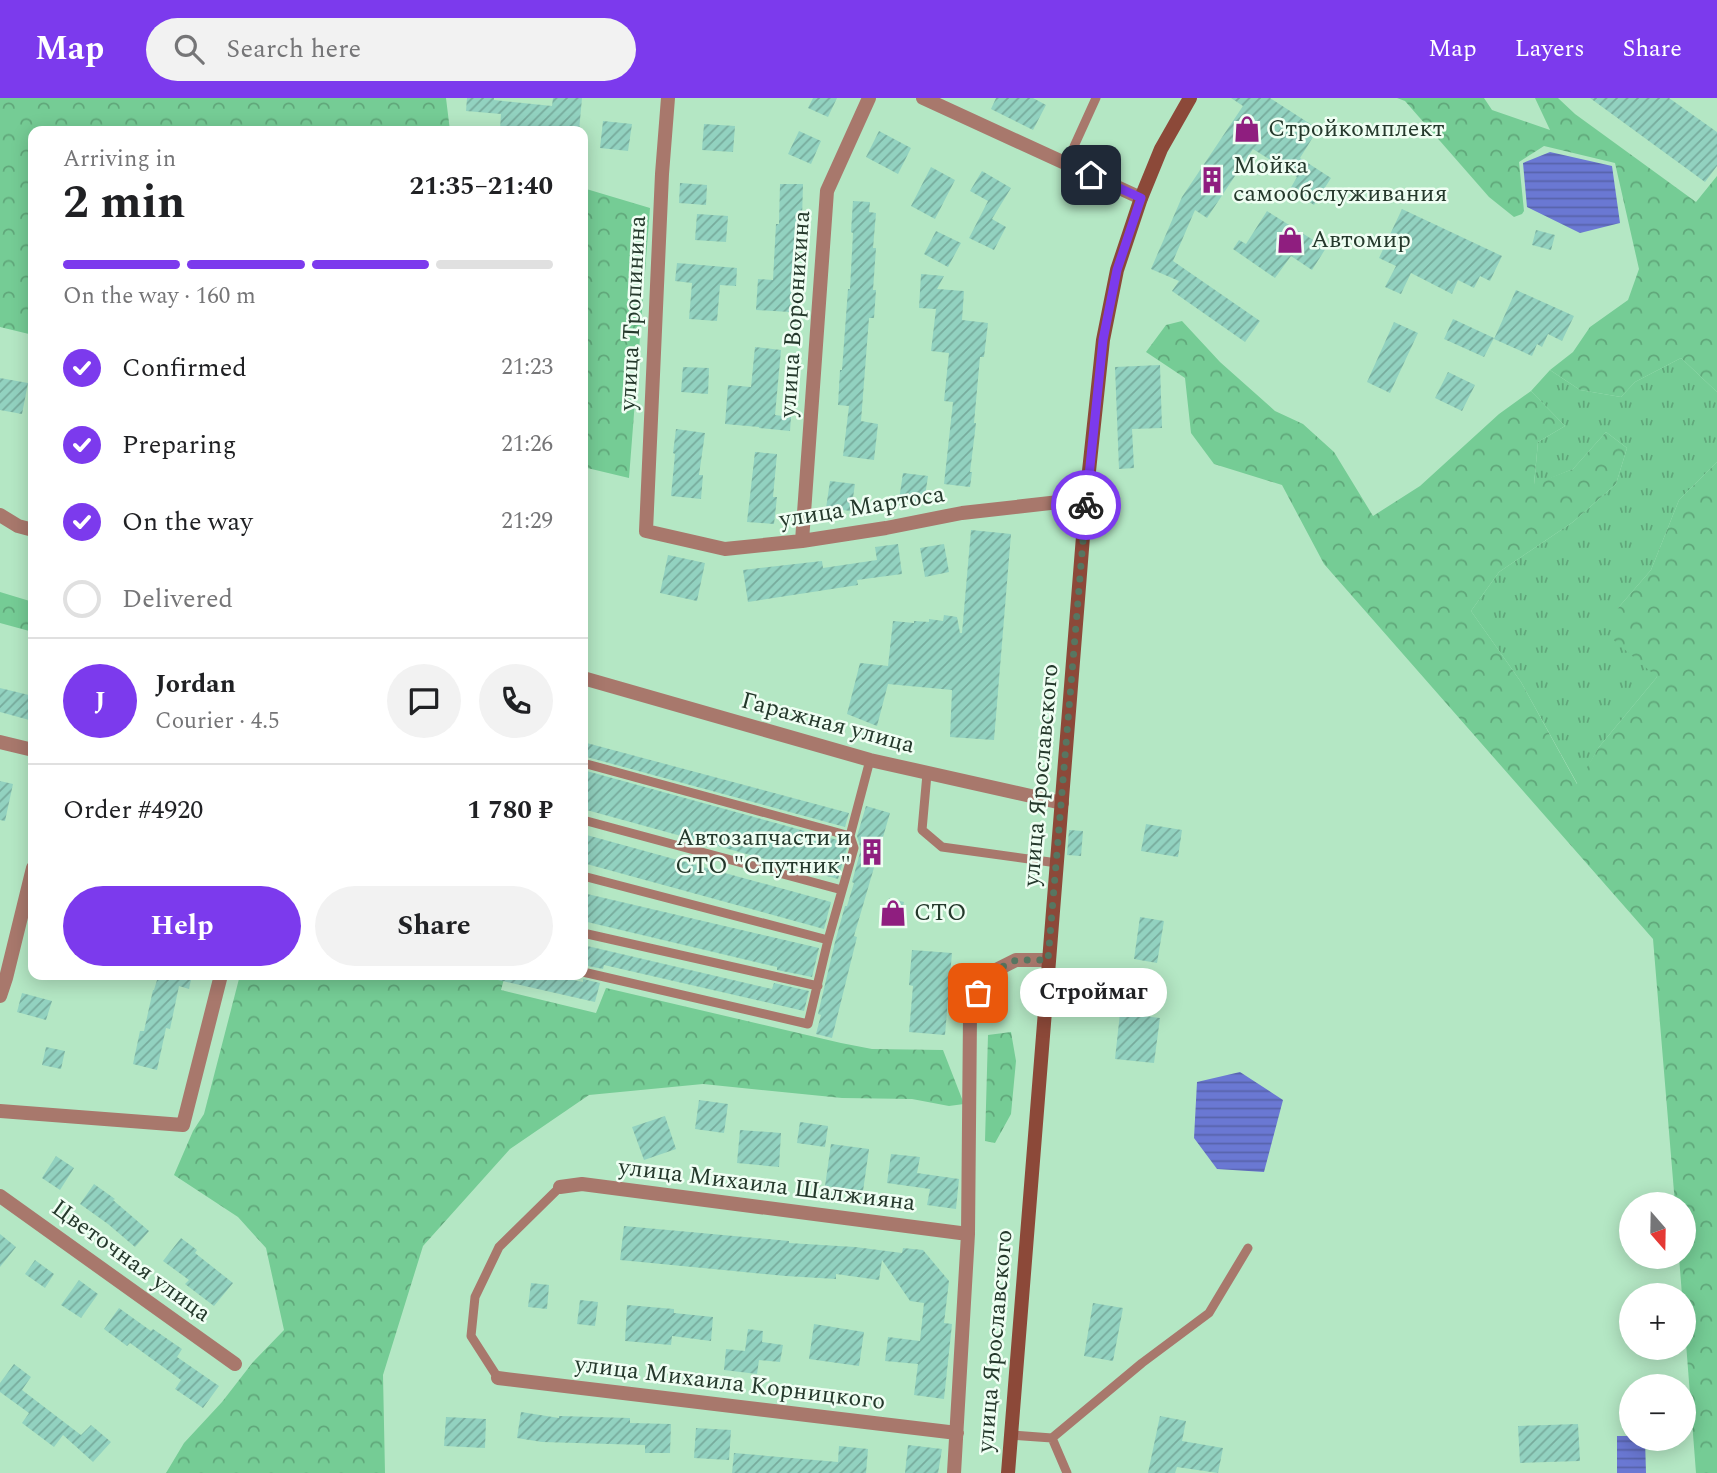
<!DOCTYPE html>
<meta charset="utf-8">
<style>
:root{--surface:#fff;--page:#f2f2f2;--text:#202124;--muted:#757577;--line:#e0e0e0;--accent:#7c3aed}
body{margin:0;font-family:Spectral,serif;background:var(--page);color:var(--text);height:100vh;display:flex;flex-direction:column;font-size:26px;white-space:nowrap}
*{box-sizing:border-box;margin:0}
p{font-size:23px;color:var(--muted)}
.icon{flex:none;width:38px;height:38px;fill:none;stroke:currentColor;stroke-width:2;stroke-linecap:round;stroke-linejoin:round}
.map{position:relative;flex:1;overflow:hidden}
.sheet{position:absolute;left:28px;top:28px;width:560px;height:854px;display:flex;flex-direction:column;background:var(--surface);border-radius:14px;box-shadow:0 4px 18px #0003}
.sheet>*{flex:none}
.needle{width:46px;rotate:160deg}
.tools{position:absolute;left:1619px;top:1094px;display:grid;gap:14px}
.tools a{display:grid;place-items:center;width:77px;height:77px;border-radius:50%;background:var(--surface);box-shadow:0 4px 18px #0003;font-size:35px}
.pin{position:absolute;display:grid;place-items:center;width:60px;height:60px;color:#fff;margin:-30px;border-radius:14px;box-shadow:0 4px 10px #0006}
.courier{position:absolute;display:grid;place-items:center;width:70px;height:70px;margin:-35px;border:5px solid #7c3aed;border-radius:50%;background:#fff;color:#222;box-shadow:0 2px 9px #0007}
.bubble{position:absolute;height:49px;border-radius:24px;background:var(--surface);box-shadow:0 4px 18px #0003;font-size:23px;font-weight:700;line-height:49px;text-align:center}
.head em{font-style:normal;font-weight:700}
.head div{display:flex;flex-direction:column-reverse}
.head{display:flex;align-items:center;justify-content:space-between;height:119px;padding:0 35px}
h1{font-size:46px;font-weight:700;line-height:52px}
.bar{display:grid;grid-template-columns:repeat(4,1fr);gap:10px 7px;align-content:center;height:84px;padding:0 35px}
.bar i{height:9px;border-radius:5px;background:var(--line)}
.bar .active{background:var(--accent)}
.bar p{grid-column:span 4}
.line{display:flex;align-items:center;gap:18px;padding:0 35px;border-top:2px solid var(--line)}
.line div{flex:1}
.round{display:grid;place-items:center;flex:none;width:74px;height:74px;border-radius:37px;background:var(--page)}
ol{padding:0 35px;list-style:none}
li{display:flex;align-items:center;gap:21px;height:77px}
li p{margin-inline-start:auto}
li .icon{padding:7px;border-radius:50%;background:var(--accent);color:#fff;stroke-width:4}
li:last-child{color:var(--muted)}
li i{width:38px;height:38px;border:4px solid var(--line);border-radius:50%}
.cta{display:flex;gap:14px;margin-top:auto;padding:14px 35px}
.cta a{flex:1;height:80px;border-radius:42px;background:var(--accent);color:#fff;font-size:28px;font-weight:700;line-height:80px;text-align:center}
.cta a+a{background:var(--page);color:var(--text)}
header{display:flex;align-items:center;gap:42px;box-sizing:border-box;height:98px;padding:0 35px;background:var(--accent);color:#fff}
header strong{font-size:33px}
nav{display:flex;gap:38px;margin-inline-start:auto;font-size:24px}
.search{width:490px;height:63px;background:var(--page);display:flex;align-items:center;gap:18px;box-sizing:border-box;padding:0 24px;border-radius:38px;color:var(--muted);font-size:26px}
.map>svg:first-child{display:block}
.grass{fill:url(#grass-tufts)}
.forest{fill:url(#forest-crowns)}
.water{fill:url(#water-rules)}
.building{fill:url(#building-hatch)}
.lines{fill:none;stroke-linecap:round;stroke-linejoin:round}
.lane{stroke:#a8786c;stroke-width:9}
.street{stroke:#a8786c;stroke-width:14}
.secondary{stroke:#8c4939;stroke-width:14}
.done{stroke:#577661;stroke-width:7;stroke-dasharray:0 12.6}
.route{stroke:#7c3aed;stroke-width:9}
.labels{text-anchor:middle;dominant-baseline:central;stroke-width:5;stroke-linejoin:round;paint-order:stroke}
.poi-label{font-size:24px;fill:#25392c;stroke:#effef3;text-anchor:start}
.street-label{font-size:24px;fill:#25392c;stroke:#effef3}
</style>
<header>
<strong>Map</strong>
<div class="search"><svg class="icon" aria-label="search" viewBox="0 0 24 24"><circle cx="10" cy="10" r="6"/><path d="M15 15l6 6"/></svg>Search here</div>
<nav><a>Map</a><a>Layers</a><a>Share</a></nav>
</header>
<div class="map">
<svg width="1717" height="1375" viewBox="0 0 1717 1375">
<defs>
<pattern id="grass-tufts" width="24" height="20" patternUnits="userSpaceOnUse" patternTransform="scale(1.75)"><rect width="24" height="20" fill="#75cc95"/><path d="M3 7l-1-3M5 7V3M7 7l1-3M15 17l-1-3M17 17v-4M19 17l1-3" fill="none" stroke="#60a77a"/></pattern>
<pattern id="forest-crowns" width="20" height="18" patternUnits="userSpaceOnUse" patternTransform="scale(1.75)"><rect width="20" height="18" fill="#75cc95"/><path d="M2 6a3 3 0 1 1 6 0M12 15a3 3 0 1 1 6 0" fill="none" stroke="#60a77a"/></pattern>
<pattern id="water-rules" width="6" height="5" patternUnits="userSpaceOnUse" patternTransform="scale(1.75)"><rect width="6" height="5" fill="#6a78d3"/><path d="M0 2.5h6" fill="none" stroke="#5763ab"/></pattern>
<pattern id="building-hatch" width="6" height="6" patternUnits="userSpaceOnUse" patternTransform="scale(1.75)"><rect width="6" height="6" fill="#92d2c0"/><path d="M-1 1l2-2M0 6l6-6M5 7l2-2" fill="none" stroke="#77ab9c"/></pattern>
</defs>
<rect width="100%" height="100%" fill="#b4e7c4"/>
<path class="grass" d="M1681,260L1717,294V364L1679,402L1651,472L1618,510L1657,579L1599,649L1578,687L1521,584L1471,513L1499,474L1573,424L1616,386L1627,350L1606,334L1573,371L1534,387L1538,344L1565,328L1531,293L1550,272L1580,292L1621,299L1635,284Z"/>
<path class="forest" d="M0,0H446L450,33H33V237L0,229Z
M1397,0H1484L1492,12L1550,32L1535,0H1558L1575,16L1696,104L1717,78V294L1681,260L1635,284L1621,299L1580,292L1550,272L1573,254L1590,229L1628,202L1639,171L1615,65L1544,48L1519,64L1524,113L1522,116L1514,119L1489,99L1405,3Z
M583,90L650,110L629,380L583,369Z
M1182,223L1220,264L1275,313L1303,326L1334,354L1373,418L1420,388L1499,316L1531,293L1565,328L1538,344L1534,386L1573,371L1606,334L1627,350L1616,386L1573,424L1499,474L1471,513L1521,584L1577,686L1599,649L1657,579L1610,539L1618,510L1651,472L1679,402L1717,364V1375H1696L1684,1219V1197H1682L1679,1159L1684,1158V1106H1675L1653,841L1324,466L1282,387L1214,366L1191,335L1185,280L1146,254L1166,227Z
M0,494L33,504V534L0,525Z
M240,877H505L501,892L596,915L606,890L841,945L872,951L943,952L964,1006L949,1008L912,1001L842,1000L703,986L589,997L510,1051L423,1148L383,1277L385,1375H166L184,1345L222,1304L253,1264L284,1232L266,1150L238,1119L174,1077L193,1033L204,1016Z
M1011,934L1016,963L1011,1016L995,1045L985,1043L988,937Z"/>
<path class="water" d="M1550,54L1612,68L1620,125L1580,135L1527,109L1523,65Z
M1240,974L1283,1002L1264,1074L1217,1071L1194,1040L1197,984Z
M1617,1338H1631V1340L1645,1341L1646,1375H1617Z"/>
<path class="building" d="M467,0H494V2L552,8L553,0H582L579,33L500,32L501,16L466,13Z
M813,0H837L828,19L808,10Z
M996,0H1033L1046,7L1033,32L991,11Z
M1231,0H1270L1318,31L1300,60L1331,80L1314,107L1290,91L1297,79L1253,51L1207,120L1195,112L1173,163L1260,223L1245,244L1172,193L1179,183L1151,171L1182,99L1243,8Z
M1590,0H1669L1717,34V68L1705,84Z
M603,23L632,26L628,53L600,50Z
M704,26L735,28L733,54L702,52Z
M799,33L821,43L811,66L788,56Z
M879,33L911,50L898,76L866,59Z
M931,69L955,82L935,121L911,108Z
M982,73L1011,90L992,121L1006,129L994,152L969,140L988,103L970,93Z
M680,85L707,87L706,107L679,105Z
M780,86H803L802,121H799L796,175H792L790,214L756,212L758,181L773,182L776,126H779Z
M853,103L870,104L869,114L876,115L873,150H876L873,192H876L874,220H869L861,323L878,326L874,362L843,358L849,308L838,307L840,272H842L848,191H850L853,135L851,134Z
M1402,111L1502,158L1490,183L1480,178L1474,190L1458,182L1452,196L1411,175L1401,196L1385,189L1396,168L1379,160Z
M1267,113L1326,150L1312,172L1291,158L1275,180L1233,151L1239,142L1246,146Z
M697,116L728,118L726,144L695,142Z
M1536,132L1555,137L1551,152L1532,147Z
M936,133L961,145L948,169L924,156Z
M677,165L737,170L736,188L720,187L717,223L689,221L692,185L675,183Z
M921,176L944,178L937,191L964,193L962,222L988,225L984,259H980L974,325H976L970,374H972L970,389L944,386L953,304L944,303L949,255L931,253L936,211L919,210Z
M1516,192L1574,218L1562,243L1548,236L1542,249L1537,246L1532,258L1494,241Z
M1453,221L1494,240L1484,259L1444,241Z
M1394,224L1418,235L1390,295L1367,284Z
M755,249L781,252L775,317L791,319L790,333L759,330V329L725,326L728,287L751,289Z
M1160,267L1162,330L1132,331L1134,370L1119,371L1115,269Z
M683,269L709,270L708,296L681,294Z
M1448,274L1475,287L1462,313L1435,300Z
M0,280L28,285L22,316L0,312Z
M676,331L705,335L699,377H703L701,401L671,398L675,356L673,355Z
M755,354L777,356L773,399H777L774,426L747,424Z
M903,375L928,378L924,405L899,402Z
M830,383L855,386L851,413L826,410Z
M971,432L1011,436L994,642L950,639L952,592L888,586L877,628L847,616L860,565L888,568L893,523L914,525V523L929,524V521L943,523L944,517L957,519L960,535H962Z
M898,446L902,476L857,482L858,487L748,504L743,472L822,463L823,470L877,462L875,449Z
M944,446L949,474L925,479L920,450Z
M668,457L705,465L697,503L660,495Z
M0,590L33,598V623L0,614Z
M583,644L849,715L845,729L583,658Z
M583,672L845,744L847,750L838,781L583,711Z
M0,683L13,686L5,723L0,722Z
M866,708L890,715L854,838L857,839L832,940L816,936L821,917L818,916L835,844L845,808H847L854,785L852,784L861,751L857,738Z
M1146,726L1182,732L1178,759L1141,753Z
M1069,732L1083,733L1081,758L1067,757Z
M583,736L831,804L824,831L583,765Z
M583,795L819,850L812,879L777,872V869L583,823Z
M889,800L904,804L898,829L883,825Z
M1140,819L1164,823L1157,865L1134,861Z
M583,847L772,891L774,885L809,893L804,913L604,867L603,871L583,867Z
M912,852L952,855L945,937L909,934L913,888L909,887Z
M153,877H192L189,891L179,888L170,931L166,930L157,972L133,966L140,933H144L153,892H154L157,882L152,881Z
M498,877H551L583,884V881L600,885L595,904L498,882Z
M22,895L52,903L46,922L17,914Z
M1120,915L1160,920L1154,965L1115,961Z
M46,949L65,953L61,971L42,967Z
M699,1002L728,1006L724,1035L695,1031Z
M665,1018L676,1051L644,1062L632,1029Z
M800,1024L828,1028L825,1049L797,1045Z
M740,1032L781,1035L779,1069L737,1065Z
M831,1046L869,1051L863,1093L825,1088Z
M891,1056L920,1059L917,1075L959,1081L956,1111L927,1107L930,1091L887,1085Z
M56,1058L74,1070L60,1092L42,1080Z
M94,1086L115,1101L113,1102L149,1133L135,1149L108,1126L80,1106Z
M624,1128L789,1143V1145L855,1149L902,1155L903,1150L923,1152L949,1183L944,1225L952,1226L944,1301L914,1297L918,1266L885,1263L888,1239L920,1243L924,1205L910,1203L882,1162L879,1182L836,1176V1181L786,1178L620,1162Z
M0,1136L16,1149L0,1169Z
M181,1140L197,1152L195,1155L233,1185L214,1208L185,1186L189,1182L163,1163Z
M35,1162L54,1176L45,1190L25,1176Z
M79,1182L98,1196L81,1220L61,1207Z
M531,1185L549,1187L547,1211L528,1209Z
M580,1202L598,1204L595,1228L577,1226Z
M1093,1205L1123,1210L1113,1263L1084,1258Z
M627,1207L674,1211V1215L713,1219L711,1243L672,1238L671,1247L625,1243Z
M119,1210L151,1233L153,1231L182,1251L177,1259L219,1288L203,1310L175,1291L181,1282L130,1245L127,1248L104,1231Z
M814,1226L864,1234L859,1268L809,1261Z
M748,1231L763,1233L762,1244L783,1247L780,1264L759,1262L757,1276L724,1272L726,1251L745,1253Z
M14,1266L31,1279L22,1292L81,1337L91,1327L111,1344L93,1364L63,1337L54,1349L22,1325L29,1315L0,1294V1285Z
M521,1314L559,1320V1318L630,1320V1325L671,1326L670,1355H645V1347L542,1344L517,1340Z
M1160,1318L1186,1323L1182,1343L1223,1350L1218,1375L1177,1369L1175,1375H1148Z
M446,1319L486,1321L485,1350L444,1348Z
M1578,1326L1580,1363L1520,1365L1518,1328Z
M696,1330L731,1332L729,1362L694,1360Z
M908,1347L942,1351L938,1375H905Z
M839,1348L868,1351L866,1375H732L734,1355L838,1364Z"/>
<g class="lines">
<path class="lane" d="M1066,66L1096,0
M583,665L850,738
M927,676L922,732L942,749L1057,765
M583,722L842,792
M583,778L828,842
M583,835L818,888
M583,874L808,926L828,842L854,750L850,738L870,662
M498,1280L471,1238L475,1199L499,1149L560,1089
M1011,1337L1052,1340L1142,1265L1209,1215L1248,1150
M1052,1340L1067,1375"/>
<path class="street" d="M668,0L662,76L646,433L725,451L802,443L886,430L962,415L1086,401
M923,0L1141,100
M0,417L18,428L33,432
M802,443L827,93L869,0
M583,580L870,662L1062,705
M0,644L33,652
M0,898L6,880L33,770
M0,1013L183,1027L221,877
M560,1089L582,1086L968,1136
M0,1098L235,1266
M498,1280L957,1335
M954,1375L968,1136L970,918L978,895L994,873L1016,862H1048"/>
<path class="secondary" d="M1008,1375L1086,401L1103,242L1117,172L1141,100L1161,51L1190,0"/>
</g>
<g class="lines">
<path class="done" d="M978,895L994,873L1016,862H1048L1086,407"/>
<path class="route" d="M1086,407L1103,242L1117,172L1141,100L1091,77"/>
</g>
<defs>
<symbol id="shop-bare" viewBox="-9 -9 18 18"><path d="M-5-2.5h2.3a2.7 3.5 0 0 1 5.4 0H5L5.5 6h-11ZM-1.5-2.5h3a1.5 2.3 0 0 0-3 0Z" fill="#8f1e7f" stroke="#effef3" stroke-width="2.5" paint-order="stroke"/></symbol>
<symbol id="building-bare" viewBox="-9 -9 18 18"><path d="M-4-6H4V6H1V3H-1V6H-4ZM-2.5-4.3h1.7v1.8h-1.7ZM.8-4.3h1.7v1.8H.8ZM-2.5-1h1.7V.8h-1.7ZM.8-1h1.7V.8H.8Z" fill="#8f1e7f" stroke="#effef3" stroke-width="2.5" paint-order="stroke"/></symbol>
</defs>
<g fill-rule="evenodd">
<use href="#shop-bare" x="1228" y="12" width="38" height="38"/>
<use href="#building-bare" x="1193" y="63" width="38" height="38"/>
<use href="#shop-bare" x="1271" y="123" width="38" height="38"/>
<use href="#building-bare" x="853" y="735" width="38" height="38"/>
<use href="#shop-bare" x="874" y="796" width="38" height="38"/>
</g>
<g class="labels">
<g class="poi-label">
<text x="1268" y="31">Стройкомплект</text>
<text x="1233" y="68">Мойка<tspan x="1233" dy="28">самообслуживания</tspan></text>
<text x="1311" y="142">Автомир</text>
<text x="851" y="740" text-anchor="end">Автозапчасти и<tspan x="851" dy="28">СТО "Спутник"</tspan></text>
<text x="914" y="815">СТО</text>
</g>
<g class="street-label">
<text transform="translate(633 215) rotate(-87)">улица Тропинина</text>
<text transform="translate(795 216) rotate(-86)">улица Воронихина</text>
<text transform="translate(862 409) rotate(-9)">улица Мартоса</text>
<text transform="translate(828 625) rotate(15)">Гаражная улица</text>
<text transform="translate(1041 677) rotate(-85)">улица Ярославского</text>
<text transform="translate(767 1087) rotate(7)">улица Михаила Шалжияна</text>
<text transform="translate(131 1163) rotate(36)">Цветочная улица</text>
<text transform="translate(995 1243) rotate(-85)">улица Ярославского</text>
<text transform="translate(730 1285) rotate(7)">улица Михаила Корницкого</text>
</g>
</g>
</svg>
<div class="tools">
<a><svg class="needle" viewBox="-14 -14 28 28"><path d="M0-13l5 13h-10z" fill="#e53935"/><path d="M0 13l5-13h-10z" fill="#757577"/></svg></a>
<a>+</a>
<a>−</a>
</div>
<div class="pin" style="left:978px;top:895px;background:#ea580c"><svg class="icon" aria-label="bag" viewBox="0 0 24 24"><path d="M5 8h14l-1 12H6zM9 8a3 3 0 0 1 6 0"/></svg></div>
<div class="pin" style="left:1091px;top:77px;background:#1f2937"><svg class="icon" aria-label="home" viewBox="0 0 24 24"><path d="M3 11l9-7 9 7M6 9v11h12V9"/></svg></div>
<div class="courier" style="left:1086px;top:407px"><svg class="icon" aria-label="bike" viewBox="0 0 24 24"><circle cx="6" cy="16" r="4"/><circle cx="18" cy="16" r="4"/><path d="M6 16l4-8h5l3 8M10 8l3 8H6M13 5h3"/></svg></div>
<div class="bubble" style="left:1020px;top:870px;width:147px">Строймаг</div>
<section class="sheet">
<div class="head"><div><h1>2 min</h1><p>Arriving in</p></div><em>21:35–21:40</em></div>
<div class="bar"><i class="active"></i><i class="active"></i><i class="active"></i><i></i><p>On the way · 160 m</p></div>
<ol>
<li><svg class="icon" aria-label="check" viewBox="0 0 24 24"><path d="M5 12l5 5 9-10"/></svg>Confirmed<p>21:23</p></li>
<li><svg class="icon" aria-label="check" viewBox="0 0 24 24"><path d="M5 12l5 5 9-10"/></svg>Preparing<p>21:26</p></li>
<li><svg class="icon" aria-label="check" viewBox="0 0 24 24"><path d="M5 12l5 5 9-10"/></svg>On the way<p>21:29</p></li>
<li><i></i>Delivered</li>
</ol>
<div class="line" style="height:126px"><b class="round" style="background:var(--accent);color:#fff">J</b><div><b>Jordan</b><p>Courier · 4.5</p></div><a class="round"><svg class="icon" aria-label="chat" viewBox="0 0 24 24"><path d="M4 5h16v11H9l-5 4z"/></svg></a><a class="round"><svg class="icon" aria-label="phone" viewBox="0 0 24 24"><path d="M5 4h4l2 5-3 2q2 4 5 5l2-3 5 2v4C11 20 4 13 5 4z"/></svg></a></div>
<div class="line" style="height:91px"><div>Order #4920</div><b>1 780 ₽</b></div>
<div class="cta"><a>Help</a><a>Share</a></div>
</section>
</div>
